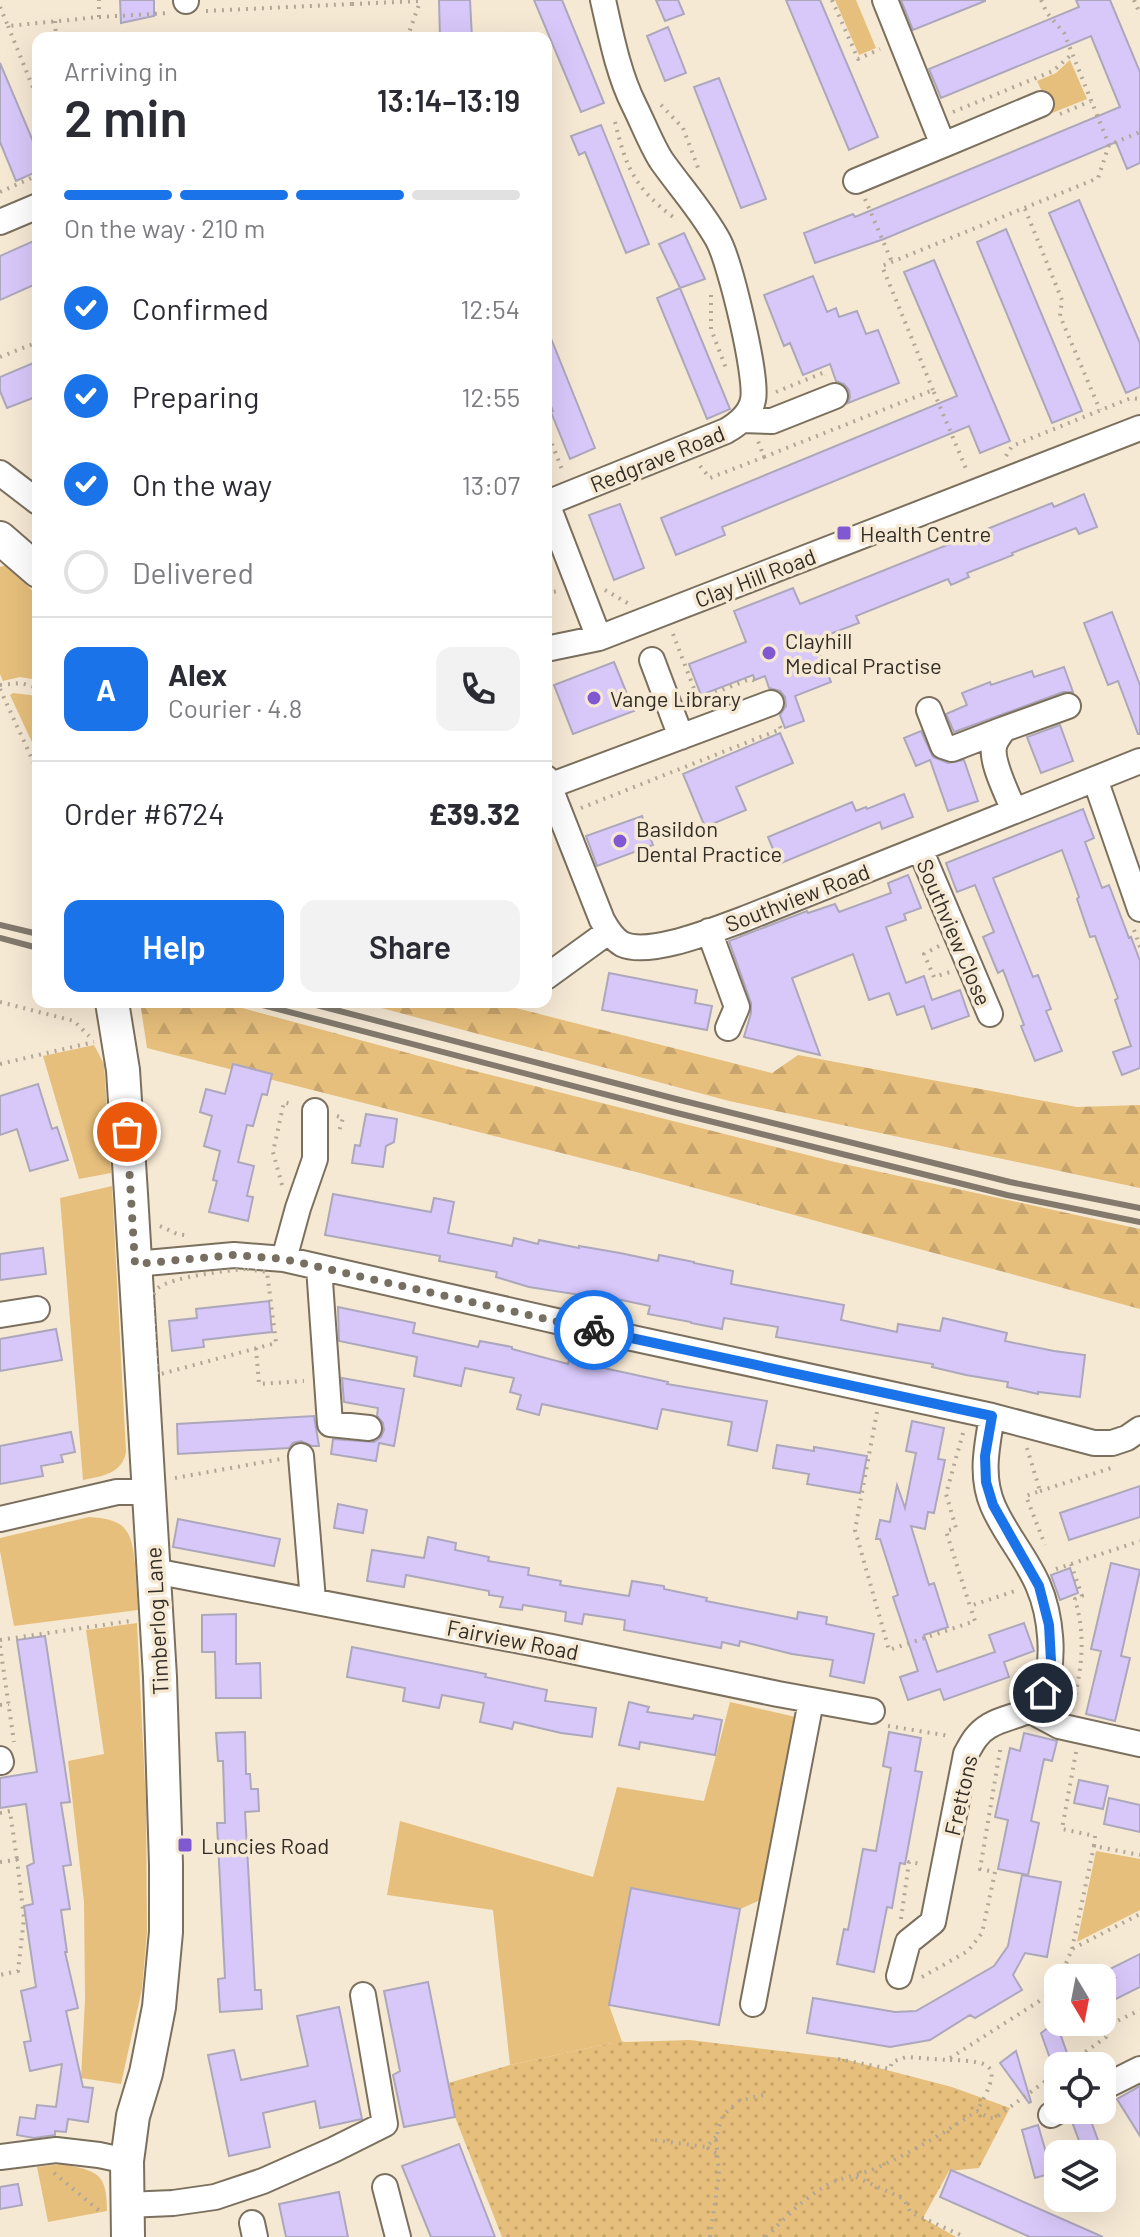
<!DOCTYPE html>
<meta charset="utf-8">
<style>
:root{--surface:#fff;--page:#f2f2f3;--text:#2b2b33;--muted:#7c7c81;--line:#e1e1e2;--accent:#1a73e8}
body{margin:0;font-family:Barlow,sans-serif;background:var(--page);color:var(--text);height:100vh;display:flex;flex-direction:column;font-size:30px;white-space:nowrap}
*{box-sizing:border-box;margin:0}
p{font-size:26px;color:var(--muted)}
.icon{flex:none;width:44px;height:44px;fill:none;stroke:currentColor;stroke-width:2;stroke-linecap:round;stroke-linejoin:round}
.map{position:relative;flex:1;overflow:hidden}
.drawer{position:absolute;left:32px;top:32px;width:520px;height:976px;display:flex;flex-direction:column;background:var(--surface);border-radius:16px;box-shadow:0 8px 32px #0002}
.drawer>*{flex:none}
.needle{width:52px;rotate:170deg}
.buttons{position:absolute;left:1044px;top:1964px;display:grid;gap:16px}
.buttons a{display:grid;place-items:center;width:72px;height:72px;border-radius:16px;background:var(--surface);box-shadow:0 8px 32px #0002;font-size:40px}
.pin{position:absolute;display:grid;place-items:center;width:68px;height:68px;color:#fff;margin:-34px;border:4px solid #fff;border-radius:50%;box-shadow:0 2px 8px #0007}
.courier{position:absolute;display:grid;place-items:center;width:80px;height:80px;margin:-40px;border:6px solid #1a73e8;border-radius:50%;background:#fff;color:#222;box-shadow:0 2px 10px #0007}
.head em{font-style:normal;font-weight:600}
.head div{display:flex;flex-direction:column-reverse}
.head{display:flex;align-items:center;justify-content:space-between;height:136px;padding:0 32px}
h1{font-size:52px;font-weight:600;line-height:60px}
.bar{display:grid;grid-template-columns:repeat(4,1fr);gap:12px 8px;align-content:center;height:96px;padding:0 32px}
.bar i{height:10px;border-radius:6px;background:var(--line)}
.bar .selected{background:var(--accent)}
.bar p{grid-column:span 4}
.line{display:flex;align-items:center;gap:20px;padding:0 32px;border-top:2px solid var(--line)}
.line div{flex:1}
.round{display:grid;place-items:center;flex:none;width:84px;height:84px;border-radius:16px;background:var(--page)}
ol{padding:0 32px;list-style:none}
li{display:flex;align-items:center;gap:24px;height:88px}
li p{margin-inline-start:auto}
li .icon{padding:8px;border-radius:50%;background:var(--accent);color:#fff;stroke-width:4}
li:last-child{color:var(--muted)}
li i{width:44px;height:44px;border:4px solid var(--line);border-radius:50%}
.button{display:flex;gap:16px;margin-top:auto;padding:16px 32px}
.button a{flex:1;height:92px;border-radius:16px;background:var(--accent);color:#fff;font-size:32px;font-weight:600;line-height:92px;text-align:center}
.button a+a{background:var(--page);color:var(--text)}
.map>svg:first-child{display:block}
.grass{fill:#e7bf7c}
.forest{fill:url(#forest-firs)}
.park{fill:url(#park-dots)}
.building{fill:#d8c8fa;stroke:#ada7bc;stroke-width:2}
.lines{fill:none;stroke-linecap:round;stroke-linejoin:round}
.minor-casing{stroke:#7b705e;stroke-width:28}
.major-casing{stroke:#7b705e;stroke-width:36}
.path{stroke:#b2a797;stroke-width:4;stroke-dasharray:2 6;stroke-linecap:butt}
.minor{stroke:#fff;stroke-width:24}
.major{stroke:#fff;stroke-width:32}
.rail{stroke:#837a6d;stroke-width:6}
.done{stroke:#776f62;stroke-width:8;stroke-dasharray:0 14.4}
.route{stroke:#1a73e8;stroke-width:10}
.poi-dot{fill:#8058d1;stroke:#f6e9d4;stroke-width:3}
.labels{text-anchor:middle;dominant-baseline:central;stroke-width:7;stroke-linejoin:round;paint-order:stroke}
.street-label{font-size:22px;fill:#322d25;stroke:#f6e9d4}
.poi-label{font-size:22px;fill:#322d25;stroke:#f6e9d4;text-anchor:start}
</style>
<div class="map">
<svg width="1140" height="2237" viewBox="0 0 1140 2237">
<defs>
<pattern id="forest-firs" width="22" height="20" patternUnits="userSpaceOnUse" patternTransform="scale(2)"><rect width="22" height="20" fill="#e7bf7c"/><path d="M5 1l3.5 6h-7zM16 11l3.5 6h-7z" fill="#c7a46b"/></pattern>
<pattern id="park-dots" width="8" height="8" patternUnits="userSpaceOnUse" patternTransform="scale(2)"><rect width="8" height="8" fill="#e7bf7c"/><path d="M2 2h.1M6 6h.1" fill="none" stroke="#c7a46b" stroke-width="1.8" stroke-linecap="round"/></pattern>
</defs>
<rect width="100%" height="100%" fill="#f6e9d4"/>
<path class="grass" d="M835,0H856L876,48L859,55Z
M1070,60L1087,99L1052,113L1037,81L1056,73Z
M6,565L38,596V680L20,677L3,681L0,674V567Z
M13,693L38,696V752L36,751L10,695Z
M94,1045L104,1064L111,1173L79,1179L43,1056Z
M112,1186L126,1452C122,1474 102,1476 83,1480L60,1198Z
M89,1517C126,1519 132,1530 135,1565C136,1580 137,1595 138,1610L14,1626L0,1551V1538Z
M137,1623L146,1804L147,1932L142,1989L121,2084L81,2078L85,1999L84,1902L68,1761L104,1754L86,1630Z
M730,1702L800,1718L774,1894L740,1909L631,1889L609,2005L672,2184L612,2043L510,2065L493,1910L387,1895L400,1821L593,1877L617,1787L704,1801Z
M1096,1851L1140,1859V1910L1077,1942Z
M62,2164C97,2171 107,2172 107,2211L48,2222L37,2167Z"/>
<path class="forest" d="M140,1002H220L467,1069L835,1162L1140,1229V1309L640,1173L147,1048Z
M359,1002H492L772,1073L798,1055L1077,1107L1140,1105V1188L729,1101Z"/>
<path class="park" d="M690,2040L840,2058L952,2087L1010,2108L979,2168L949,2171L923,2218L956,2237H502L455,2117L445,2084L510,2065L621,2041L625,2042Z"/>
<path class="building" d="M120,0H154V16L121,23Z
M439,0H470L472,38H440Z
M534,0H562L604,103L581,112Z
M656,0H678L684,14L665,21Z
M786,0H820L878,137L849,150Z
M901,0H985V1L913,30Z
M1076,0H1110L1140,72V163L1127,169L1116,142L884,239L815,263L804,233L853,214L855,217L1120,107L1091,36L941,98L929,69L1079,7Z
M668,27L686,73L665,81L647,36Z
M0,63L38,153V171L16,181L0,142Z
M719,78L766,199L741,208L694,87Z
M601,125L649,244L626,253L585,152L579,155L571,136Z
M1079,200L1140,343V387L1126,393L1049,213Z
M1006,229L1082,411L1052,423L977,242Z
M684,233L705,279L680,288L659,244Z
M38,239V283L0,300V256Z
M934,260L1010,441L980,453L969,426L722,527L725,535L676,555L661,518L957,396L904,272Z
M813,276L827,312L836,308L839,317L857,311L866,334L878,330L899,383L848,403L850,397L849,390L844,384L836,381L830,364L803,375L790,343L784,346L764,295Z
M680,288L730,409L707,419L657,298Z
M546,326L595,448L570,459L551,412L553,411L546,395Z
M38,361V396L7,408L0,391V377Z
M1084,494L1097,527L1079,534L1076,528L1012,553L1013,555L967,573L969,577L951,585L948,579L856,616L859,623L814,640L831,682L795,696L804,721L785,728L780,715L786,706L785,697L780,691L769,688L765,676L755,680L753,675L701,695L689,664L746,642L734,611L793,588L800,604L1052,503L1054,507Z
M620,504L644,568L614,580L589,515Z
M1112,612L1140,685V734H1138L1118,681L1108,685L1084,623Z
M614,662L634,711L573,734L554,685Z
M1064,667L1073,692H1063L954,732L946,714L967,705L962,693L990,682L991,685L1032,671L1034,677Z
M1060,725L1073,761L1041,773L1027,737Z
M921,731L933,757L948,763L964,760L978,801L948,811L930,760L916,766L904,738Z
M780,733L793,763L736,787L746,810L705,827L683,774Z
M904,794L913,817L882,829L880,822L779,864L768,837L852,802L856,811L866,807L867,809Z
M1083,809L1094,838L1085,842L1102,888L1109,885L1129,938L1131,937L1140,961V1068L1122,1075L1113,1052L1131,1046L1115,1000L1118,998L1095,936L1090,937L1077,899L1079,897L1062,850L993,878L1033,977L1038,975L1051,1009L1046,1011L1062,1051L1035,1061L1021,1026L1024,1025L1003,970L998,973L983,937L994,932L975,885L957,892L946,863Z
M642,816L653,845L597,866L586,836Z
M908,875L921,908L904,914L906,920L886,927L906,983L924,976L932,1000L960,990L969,1016L932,1029L924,1006L897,1015L889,993L869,1000L853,954L792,978L820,1055L744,1037L751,1013V1003L729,941L807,911L808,913L835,904L839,912L891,893L888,883Z
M609,973L697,990L695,1003L712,1006L707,1030L602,1010Z
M233,1064L272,1074L267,1095L262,1094L253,1126L247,1125L238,1162L254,1166L247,1196L253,1197L248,1221L209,1212L217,1181L213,1180L220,1151L204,1146L212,1116L200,1112L206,1089L225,1094Z
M38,1084L52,1129L57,1127L68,1160L30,1171L17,1129L0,1135V1096Z
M366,1114L397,1119L394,1142L386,1146L383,1167L352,1163L355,1145L360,1146Z
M333,1194L431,1212L434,1198L454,1202L448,1233L512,1246L514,1238L538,1244L539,1240L579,1248V1246L620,1253L658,1261L659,1255L694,1262V1263L733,1271L731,1284L844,1305L841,1320L897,1332L898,1324L940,1331L943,1318L1007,1333L1005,1341L1054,1351L1085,1355L1080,1397L1038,1392V1394L1007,1387L1008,1382L966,1375L932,1367L933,1364L776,1337L778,1327L724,1318L722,1329L691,1323V1322L648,1314L650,1306L607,1297L606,1299L529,1287L496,1277L497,1272L439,1261L440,1256L325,1235Z
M43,1248L46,1274L0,1280V1254Z
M269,1301L272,1332L203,1340L204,1347L172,1351L169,1321L197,1318L196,1309Z
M338,1307L415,1323L413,1333L478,1347L480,1341L512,1347V1349L568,1364L570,1356L591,1360L590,1365L668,1382L667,1384L767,1401L757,1451L728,1445L732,1422L662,1409L657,1429L542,1404L539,1415L517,1409L521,1395L510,1392L514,1378L465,1368L461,1386L414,1376L417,1357L339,1341Z
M56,1329L62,1360L0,1371V1339Z
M342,1378L404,1389L394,1446L379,1443L376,1461L331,1454L333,1439L374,1442L381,1437L384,1430L383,1423L377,1416L378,1408L344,1402Z
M314,1416L319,1446H312L301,1441L293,1443L289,1448L178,1454L177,1424Z
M912,1421L944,1428L938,1459L945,1460L934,1513L928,1512L925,1529L911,1526L929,1585L934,1583L948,1627L924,1635L937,1672L995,1652L989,1635L1024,1623L1034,1651L1004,1662L1009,1677L944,1700L940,1689L908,1700L900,1677L918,1671L893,1597L898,1595L880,1539H876L880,1520L890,1522L897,1485L905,1508L916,1453L906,1451Z
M71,1432L75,1452L61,1455L63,1462L41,1466L43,1476L0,1484V1446Z
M777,1445L814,1451V1447L867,1456L860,1493L807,1484L809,1474L773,1468Z
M1140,1486V1517L1069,1540L1060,1513Z
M338,1504L367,1510L363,1533L334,1528Z
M178,1519L280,1539L274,1566L173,1547Z
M428,1537L456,1543L455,1550L489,1557L488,1561L529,1568L528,1575L561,1581L560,1585L629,1596L632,1581L664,1586V1589L707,1598L706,1601L797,1619L798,1612L827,1617L826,1624L874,1634L864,1683L830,1676L833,1660L792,1654L740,1641L739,1646L722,1642L721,1648L624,1630L625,1620L584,1614L582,1624L565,1621L566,1612L523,1605L522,1610L500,1607L503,1597L489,1595V1591L406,1575L404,1587L367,1581L372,1550L424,1558Z
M1111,1563L1140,1570L1121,1656L1130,1658L1115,1721L1086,1714L1101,1651L1091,1649Z
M1070,1568L1078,1593L1060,1600L1051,1575Z
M236,1614V1664L260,1663L261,1698H216L215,1652H202V1615Z
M45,1636L70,1802L61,1803L71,1865L63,1866L70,1909L61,1910L67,1952H65L78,2008L66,2011L83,2087L93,2088L88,2122L68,2119L66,2132L55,2131V2135L34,2138L17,2135L20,2117L35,2119L37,2105L56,2107L62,2064L30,2071L24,2042L31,2041L21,1991L36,1987L24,1906L33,1904L27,1866L34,1863L26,1804L0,1808V1778L37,1772L17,1640Z
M352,1647L486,1674L485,1677L547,1690L545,1701L596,1708L592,1737L561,1733L514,1722L512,1729L480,1722L484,1703L442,1695L439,1708L403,1701L405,1688L347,1677Z
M629,1702L649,1707L647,1712L693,1719L694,1715L722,1720L715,1755L640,1742L639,1749L619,1745Z
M245,1732L246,1774H250L251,1789H258L259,1811L245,1812L255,1990H261L262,2009L220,2012L218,1979L225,1978L217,1823H225L223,1761H218L216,1733Z
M889,1732L921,1738L915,1771L922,1772L905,1864L900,1863L892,1908L887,1907L874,1972L837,1964L844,1929L848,1930L863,1849L876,1851L891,1768L883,1766Z
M1024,1733L1057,1741L1052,1761L1044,1759L1031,1821L1039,1823L1028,1875L998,1869L1008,1820L995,1817L1010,1748L1020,1751Z
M1079,1780L1108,1786L1103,1809L1074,1803Z
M1109,1798L1140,1805V1832L1104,1824Z
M1022,1875L1061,1882L1047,1957L1025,1953L1013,1975L1022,1990L975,2018L970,2015L930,2040L890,2047L807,2033L813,1998L895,2012L916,2011L994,1966L1008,1946Z
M631,1888L740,1909L719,2025L609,2005Z
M1140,1954V1987L1102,2006V1988L1115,1978H1092Z
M428,1982L455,2117L404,2127L393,2075L400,2071L384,1991Z
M339,2007L362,2119L320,2128L315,2101L263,2113L270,2147L229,2156L208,2055L234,2050L241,2080L308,2066L297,2016Z
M1056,2022L1067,2053L1052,2064L1041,2033Z
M1016,2051L1031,2102L1029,2103L1000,2063Z
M1140,2086V2136L1117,2099Z
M1087,2110L1103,2154H1084L1071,2119L1074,2114Z
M1038,2125L1052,2173L1035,2178L1022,2130Z
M459,2144L495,2237H431L402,2166Z
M951,2170L974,2180L1103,2237H1030L940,2197Z
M18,2184L22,2205L0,2209V2187Z
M339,2192L348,2237H286L279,2204Z"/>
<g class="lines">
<defs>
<path id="minor" d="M186,0V1
M943,145L1041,104
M856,181L943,145L885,0
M0,222L38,206
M742,420L772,421L835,396
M0,473L38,502
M546,501L599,638
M547,503L726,431C738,424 750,415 753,400C758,377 730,262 718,240C702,211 680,187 661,160C651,144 643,123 634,105C618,73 611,35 603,0
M546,649L599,638L1140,428
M652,660L681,737
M929,710L943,746L952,749L1004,729
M546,778L602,920C607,929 613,939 622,944C650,957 716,929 744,919L1140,761
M1095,779L1140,909
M549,786L771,703
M1014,811C1008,795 991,763 994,747C995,740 1000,735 1004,729L1068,706
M920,849L990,1014
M709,931L737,1007L728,1028
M546,977L608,932
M284,1259L298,1208L315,1159V1111
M135,1264L234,1255L284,1259L609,1333L992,1416L1094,1443H1112L1127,1438L1140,1429
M319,1267L330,1424L369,1428
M0,1315L37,1309
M301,1456L313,1600
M0,1519L117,1492H148
M154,1571L552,1647L778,1694L872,1711
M1031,1711L1059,1726L1140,1744
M0,1759L1,1762
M899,1976L908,1942L933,1922L966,1754C972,1743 977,1733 989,1726C1010,1713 1031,1719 1043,1692C1056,1662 1051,1615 1038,1585C1026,1557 1005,1534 993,1506C980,1476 987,1446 992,1416
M753,2004L811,1701
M1102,2088L1140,2069
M1051,2115L1060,2110
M0,2157L56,2150L99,2155L127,2161
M385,2187L398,2237
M126,2205L173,2203L215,2197L263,2181L333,2150L385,2124L363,1995
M252,2223L255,2237"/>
<path id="major" d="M0,538L38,571
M112,1002L123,1070L131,1194L160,1677L166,1864V1932L159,2007L146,2073L133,2116L127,2161L128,2237"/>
</defs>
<use href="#minor" class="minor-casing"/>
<use href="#major" class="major-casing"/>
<path class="path" d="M832,0L858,59L880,49
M1041,0L1047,13L1064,33L1109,145
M1134,0L1140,14
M352,4L420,1
M0,7L8,26L99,17V0
M206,11L352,4V0
M99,17L169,13
M55,21L56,38
M8,26L38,100
M407,38L420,2
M661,105L683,128L700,173
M953,112L1053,71L1072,54
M1060,114L1091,101
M615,122C626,168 635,188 673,217
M0,192L38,175
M865,199L892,262
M1025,209L1062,300L1060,316L1100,410
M711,295V329L727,371
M0,357L38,342
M933,390L882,266L1098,178L1109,145L1140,132
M776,392L825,372L826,375
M546,429L563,472
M1006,456L1012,446L1131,398L1140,399
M764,457L933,390L967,471
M700,466L710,478L764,457L758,441
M605,590L629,604
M546,593L559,591
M673,634L698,699L750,679L759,682
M0,685L21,683L38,688
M0,689L38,772
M581,808L781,729L778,722
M1134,930L1140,947
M939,946L924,954L934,977L950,972
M0,1002L74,1021L89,1036
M0,1064L94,1042
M337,1116L343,1118L339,1131
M282,1185L273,1152L284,1102L294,1105
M160,1226L177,1234L185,1235
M247,1269L267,1272L276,1343L157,1375L152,1299C154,1294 154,1292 158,1288C172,1277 228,1270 247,1269Z
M256,1348L259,1384L304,1381
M877,1412L855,1530L889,1650L975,1621L970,1606
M963,1433L946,1494L956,1528L946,1531L970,1606L1015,1591L1016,1593
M1027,1448L1040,1491L1026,1496L1045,1545
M175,1478L281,1459
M1040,1491L1111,1468
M1071,1564L1082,1596L1075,1599C1086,1638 1082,1666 1073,1705
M1056,1569L1140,1541
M0,1640L130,1621
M0,1646L14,1742
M0,1705L9,1704
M888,1726L950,1736
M1076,1752L1062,1829L1095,1836L1094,1846L1140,1855
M0,1813L10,1811L17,1860
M0,1862L17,1860L24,1918L18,1971L0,1975
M901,1919L909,1862L922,1864
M1072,1949L1094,1846
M922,1977L968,1951L982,1933L995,1872L980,1869L1001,1745
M1060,1978L1072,1949L1140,1914
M838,2059L890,2069L892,2062L906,2057L947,2060L1055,1991L1058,1984
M950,2060C999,2061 1000,2069 977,2111
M1066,2066L1106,2037L1109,2025L1140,2010
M655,2140L706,2147
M716,2153L706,2147L716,2137
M54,2173L102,2213
M856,2177L904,2199L910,2212L965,2237
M710,2237L719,2175L716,2137L723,2115L739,2101L768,2094
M766,2237C785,2218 804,2198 827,2185C842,2177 859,2175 874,2169C911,2153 944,2133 977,2111L989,2118H995L1058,2072"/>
<use href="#minor" class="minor"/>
<use href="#major" class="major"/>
<path class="rail" d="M0,925L38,934
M0,938L38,948
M251,1002L673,1112L1007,1195L1140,1222
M305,1002L676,1099L1010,1182L1140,1208"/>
</g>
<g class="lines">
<path class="done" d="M127,1132L135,1264L234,1255L284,1259L594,1330"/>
<path class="route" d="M594,1330L992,1416L985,1456L986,1482L993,1505L1039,1586L1049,1625L1051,1661L1043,1693"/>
</g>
<g class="poi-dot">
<rect x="836" y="525" width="16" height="16" rx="4"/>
<circle cx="769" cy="653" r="8"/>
<circle cx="594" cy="698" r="8"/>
<circle cx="620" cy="841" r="8"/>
<rect x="177" y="1837" width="16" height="16" rx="4"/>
</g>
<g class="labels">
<g class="street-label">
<text transform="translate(657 458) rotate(-22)">Redgrave Road</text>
<text transform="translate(755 577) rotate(-21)">Clay Hill Road</text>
<text transform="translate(797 897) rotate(-21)">Southview Road</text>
<text transform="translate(955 932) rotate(67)">Southview Close</text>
<text transform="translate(156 1621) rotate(-93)">Timberlog Lane</text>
<text transform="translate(513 1639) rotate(11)">Fairview Road</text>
<text transform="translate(960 1795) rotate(-77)">Frettons</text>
</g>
<g class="poi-label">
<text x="860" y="533">Health Centre</text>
<text x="785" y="640">Clayhill<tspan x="785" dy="25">Medical Practise</tspan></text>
<text x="610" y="698">Vange Library</text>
<text x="636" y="828">Basildon<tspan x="636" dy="25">Dental Practice</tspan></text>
<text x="201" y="1845">Luncies Road</text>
</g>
</g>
</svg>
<div class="buttons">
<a><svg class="needle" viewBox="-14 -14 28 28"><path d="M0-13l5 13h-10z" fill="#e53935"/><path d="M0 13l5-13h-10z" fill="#7c7c81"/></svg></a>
<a><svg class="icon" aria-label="locate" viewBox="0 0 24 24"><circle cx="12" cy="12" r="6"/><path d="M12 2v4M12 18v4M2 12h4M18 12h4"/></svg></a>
<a><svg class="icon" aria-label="layers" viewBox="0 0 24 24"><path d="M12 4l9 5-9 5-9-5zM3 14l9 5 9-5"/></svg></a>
</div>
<div class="pin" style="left:127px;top:1132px;background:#ea580c"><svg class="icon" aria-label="bag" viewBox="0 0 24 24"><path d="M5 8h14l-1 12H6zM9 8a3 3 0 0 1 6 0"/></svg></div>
<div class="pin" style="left:1043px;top:1693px;background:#1f2937"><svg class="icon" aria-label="home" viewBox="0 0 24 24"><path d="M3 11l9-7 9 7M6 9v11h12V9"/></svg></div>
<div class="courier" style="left:594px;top:1330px"><svg class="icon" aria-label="bike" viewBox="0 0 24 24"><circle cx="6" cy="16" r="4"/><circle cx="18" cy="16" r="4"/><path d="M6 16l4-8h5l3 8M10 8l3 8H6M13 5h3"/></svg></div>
<section class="drawer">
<div class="head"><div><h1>2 min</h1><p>Arriving in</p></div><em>13:14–13:19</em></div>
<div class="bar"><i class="selected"></i><i class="selected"></i><i class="selected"></i><i></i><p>On the way · 210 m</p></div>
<ol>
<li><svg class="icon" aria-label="check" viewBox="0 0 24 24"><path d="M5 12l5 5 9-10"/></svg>Confirmed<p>12:54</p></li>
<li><svg class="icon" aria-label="check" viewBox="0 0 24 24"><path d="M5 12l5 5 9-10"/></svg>Preparing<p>12:55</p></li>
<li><svg class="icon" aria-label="check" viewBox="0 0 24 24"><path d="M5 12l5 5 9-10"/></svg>On the way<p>13:07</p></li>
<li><i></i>Delivered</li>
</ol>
<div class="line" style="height:144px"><b class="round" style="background:var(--accent);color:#fff">A</b><div><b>Alex</b><p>Courier · 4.8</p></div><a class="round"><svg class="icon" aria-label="phone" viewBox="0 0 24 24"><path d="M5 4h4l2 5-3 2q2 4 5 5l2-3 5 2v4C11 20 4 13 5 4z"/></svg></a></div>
<div class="line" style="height:104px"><div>Order #6724</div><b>£39.32</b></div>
<div class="button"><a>Help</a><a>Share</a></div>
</section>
</div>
